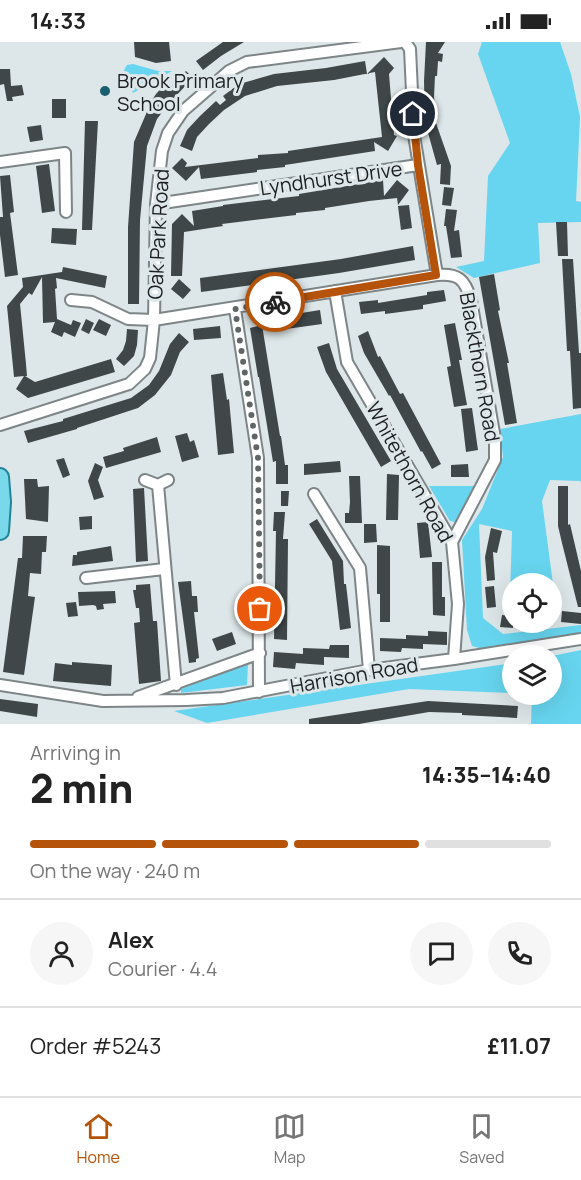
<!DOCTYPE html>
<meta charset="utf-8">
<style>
:root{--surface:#fff;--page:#f6f6f6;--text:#222;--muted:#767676;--line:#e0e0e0;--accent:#b45309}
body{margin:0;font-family:Manrope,sans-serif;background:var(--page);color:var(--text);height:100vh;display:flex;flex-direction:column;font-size:22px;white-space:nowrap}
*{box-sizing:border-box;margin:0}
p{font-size:20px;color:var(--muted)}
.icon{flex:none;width:33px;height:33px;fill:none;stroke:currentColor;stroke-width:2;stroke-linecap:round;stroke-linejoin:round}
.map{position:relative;height:682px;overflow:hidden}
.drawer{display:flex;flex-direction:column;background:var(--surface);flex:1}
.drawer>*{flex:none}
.fabs{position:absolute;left:502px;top:531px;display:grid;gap:12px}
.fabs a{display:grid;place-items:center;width:60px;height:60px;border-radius:50%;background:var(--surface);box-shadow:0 6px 24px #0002;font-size:30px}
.pin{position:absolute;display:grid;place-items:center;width:51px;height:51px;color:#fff;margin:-26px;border:3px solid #fff;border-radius:50%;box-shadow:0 2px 6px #0007}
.courier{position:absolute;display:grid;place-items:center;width:60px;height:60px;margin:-30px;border:4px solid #b45309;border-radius:50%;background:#fff;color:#222;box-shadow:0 2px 8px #0007}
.headline em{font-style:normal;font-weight:800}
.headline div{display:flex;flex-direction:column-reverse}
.headline{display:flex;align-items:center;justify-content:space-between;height:102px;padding:0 30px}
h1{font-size:39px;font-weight:800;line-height:45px}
.bar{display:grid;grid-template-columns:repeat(4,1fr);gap:9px 6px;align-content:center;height:72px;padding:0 30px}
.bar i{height:8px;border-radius:4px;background:var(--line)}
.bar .active{background:var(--accent)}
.bar p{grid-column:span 4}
.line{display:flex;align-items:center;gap:15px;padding:0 30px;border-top:2px solid var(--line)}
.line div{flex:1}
.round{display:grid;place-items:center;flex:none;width:63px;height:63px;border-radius:32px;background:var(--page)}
.status{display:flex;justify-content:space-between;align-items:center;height:42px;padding:0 30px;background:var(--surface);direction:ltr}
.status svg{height:16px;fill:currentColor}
.dock{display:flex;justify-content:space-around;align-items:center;height:84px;border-top:2px solid var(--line);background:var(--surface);font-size:16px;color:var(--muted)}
.dock a{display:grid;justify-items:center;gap:3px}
.dock .active{color:var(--accent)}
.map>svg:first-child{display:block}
.green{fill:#67d5ef}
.building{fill:#3f4748}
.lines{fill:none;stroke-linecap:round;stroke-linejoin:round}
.minor-casing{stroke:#7d8587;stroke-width:14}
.primary-casing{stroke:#1f869a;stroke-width:20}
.minor{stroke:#fff;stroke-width:10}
.primary{stroke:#79d8ea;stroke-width:16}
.done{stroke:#606566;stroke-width:6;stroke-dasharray:0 10.8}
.route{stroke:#b45309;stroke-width:8}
.poi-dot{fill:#18606f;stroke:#dde6e8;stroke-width:2}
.labels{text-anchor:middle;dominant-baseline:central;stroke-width:6;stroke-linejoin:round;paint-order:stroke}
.poi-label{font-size:20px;fill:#1c1f20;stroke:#dde6e8;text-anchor:start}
.street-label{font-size:20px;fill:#1c1f20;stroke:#dde6e8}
</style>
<div class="status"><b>14:33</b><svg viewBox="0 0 49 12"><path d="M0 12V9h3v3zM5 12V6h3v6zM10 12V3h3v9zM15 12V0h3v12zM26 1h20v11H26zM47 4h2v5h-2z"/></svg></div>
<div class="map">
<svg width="581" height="682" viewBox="0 0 581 682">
<rect width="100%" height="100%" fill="#dde6e8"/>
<path class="green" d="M482,0H560L571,32L580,75L576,159L581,160V180L538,181L540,221L474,236L456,225L484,219L488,134L510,101L478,12Z
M133,22L158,29H172L133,51L125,35L124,28L127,23Z
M581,372V441L580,439L550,438L542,459L555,557H552V542H513V554H510L512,489L479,482L483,576L503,592L581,583V591L483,607L472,604L467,588L462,498L482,467L503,415L500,387Z
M429,444H474L455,480L450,479Z
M581,608V682H531L532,653L552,652V614Z
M248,621L247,643L181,651V647Z
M513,621V651L409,647L207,681L174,669Z"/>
<path class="building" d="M134,0H169L171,19L156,21L135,15Z
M223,0H244L221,14L203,28L196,19Z
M426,0H445L438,11L443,12L442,20L438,19L437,34H435L434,55L436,81L451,124L450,143L440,142L441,122L437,123L425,80L424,39Z
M384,15L394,26L389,32L394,93L397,94L388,109L374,100L375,109L285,123V125L257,128V130L201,137L199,125L186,139L172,126L182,116L187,121L185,125L258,116V113L288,111V109L382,95L375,30L334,38L277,44L245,54L224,68L209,82L197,95L192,109L180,104L187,88L200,74L216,59L220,63L226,58L223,54L239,42L274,32L326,26L365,19L367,32Z
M0,27H10L11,44L22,43L24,53L12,55L13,59H7L4,42L0,43Z
M186,29L193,36L170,60L157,77L147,104L140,178L139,262H128V185L134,100L149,65L148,64L156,52L165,42L169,46Z
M52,57H66V76H52Z
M85,79H98L92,188H82Z
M41,83L43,98L30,100L27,85Z
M49,122L55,169L42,171L36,124Z
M10,133L14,170L10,171L18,233L5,235L0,193V175H3L0,134Z
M383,138L384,154L397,138L409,148L398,163L397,156L369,159L325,166V168L296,171V173L222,182L223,184L184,190L182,234H171L172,182L182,172L194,184L192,169L223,164V163L299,154V152Z
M444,145L454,146L451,164L442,163Z
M409,163L412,186L401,188L398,164Z
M446,167L457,168L454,189L459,188L462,215L451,216L446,184H444Z
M556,180H567L568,214H558Z
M52,186L77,187L76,203L51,201Z
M413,204L415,218L339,231L201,250L200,236L341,217Z
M562,217H573L579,311H581V366L573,367L570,309H567Z
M63,225L107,234L105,246L56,236L57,246L55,247L57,277L71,283L73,278L81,281L75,295L64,290L62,295L51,290L55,280L43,281L42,235L32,253L29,251L20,262L26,322L27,334H25L35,340L111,317L115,330L28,356L16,347L24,334L14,335L7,264L23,245L22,236L62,230Z
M494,232L500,268L498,269L509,321H507L517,381L505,383L479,235Z
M179,237L191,248L183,257L171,247Z
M444,248L446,259L423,263V267L385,272V269L361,272L359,260L378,258V261L427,253V250Z
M320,268L322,282L279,288L277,275Z
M86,277L94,281L89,292L81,288Z
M99,277L111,283L106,294L93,288Z
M455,281L462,318H459L467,363L454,365L447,325L451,324L444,283Z
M262,283L280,394H281L285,423H288V442H276V419L273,420L259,335H258L250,286Z
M220,284L221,296L194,298L193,287Z
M127,287L138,288L137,303L134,314L124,324L116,317L123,308L126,299Z
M368,289L378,315L380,314L400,352L403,351L441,422L432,427L422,409L421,410L390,353L389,354L364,311L358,294Z
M179,291L189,300L180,310L171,333L155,353L138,366L77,386V387L28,401L24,389L63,379V377L131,356L149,343L159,329L170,302Z
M329,301L337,327L391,419L381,425L326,330L317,305Z
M223,331L227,358L229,357L234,411L218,413L211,333Z
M472,366L478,408L466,410L461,367Z
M187,391L190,400L194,398L199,415L182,420L175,394Z
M157,395L161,410L106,426L103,415L124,409L123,406Z
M64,416L70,433L63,436L56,418Z
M340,419L341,430L304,433V422Z
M95,421L103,425L98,438L104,455L94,458L88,439Z
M468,422L469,435H451V423Z
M387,432L399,433L398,478H386Z
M349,434H360L362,481H345V471H349L350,460Z
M24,437H37L38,445L49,444L48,480L26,477Z
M558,444H568V483L570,482L581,529V565H578L562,501L558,484Z
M144,446L148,519L136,520L133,447Z
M281,449H289L288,464H281Z
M274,470H285L283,497H288L287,598L274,597L276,489H273Z
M92,474V487L80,488L79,475Z
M317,477L343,519L344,542H346L351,586L340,588L332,519L309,482Z
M428,480L432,515L420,516L417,481Z
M364,482H376L377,500L364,501Z
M491,486L502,489L497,511L493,510L495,538L487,539L485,515Z
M23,494H47L46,510H42L41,532L30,531L28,554L35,555L24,633L3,630L18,516H22Z
M377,503L390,504V580H380V552H377Z
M111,504L113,519L72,524L73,513H77V510Z
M432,520H442V555H445V574L433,573Z
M191,539L192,554H197L198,570H194L199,616L196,617V620L189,621L178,540Z
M150,542L153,579H157L161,639L139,642L134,581L140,580L139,566H136L133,548H136V543Z
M494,544L496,565L487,566L485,545Z
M115,549L116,561L103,562L104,567L97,568L96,564L93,563L79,564L78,550Z
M76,560L78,574L68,575L66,561Z
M562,569L581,571V582L561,580Z
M502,573L513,574V586L500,585Z
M428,589L447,590V603L423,602V607L402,606L401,610L380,609V596L406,597V593L428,594Z
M232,590L236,602L217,609L212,597Z
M330,603H349V616L324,615V623L296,621L295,627L273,625L274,610L303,612V606L329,607Z
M72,620L112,623L111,644L53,639L55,621L72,623Z
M0,657L38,662L37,675L0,669Z
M428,659L518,664L517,676L462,673V671L429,670L359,682H309V677Z"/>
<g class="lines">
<defs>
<path id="minor" d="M405,0L410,7L414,93L437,233
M0,120L65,111L66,170
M156,162L418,123
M335,249L347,320L452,500L458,562L454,617
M71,258L92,260L128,277L154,278L437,233C458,231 465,237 471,258L495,397V418L452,500
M235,267L258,416L259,650
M0,383L129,342L145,327L150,316L154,278L156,162L162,109L168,91L183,69L229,29L247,20L401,0
M145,438L158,443L168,438
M158,443L176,643
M314,452L360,526L369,628
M86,536L164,527
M0,643L103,659L186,658L223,656L369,628L454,617L581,597
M138,655L260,611"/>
<path id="primary" d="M0,435L2,460L0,489"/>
</defs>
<use href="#minor" class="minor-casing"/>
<use href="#primary" class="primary-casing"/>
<use href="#minor" class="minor"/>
<use href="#primary" class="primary"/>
</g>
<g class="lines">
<path class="done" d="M260,567L258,416L235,267L275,260"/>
<path class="route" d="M275,260L436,233L418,123L413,72"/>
</g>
<circle class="poi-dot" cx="105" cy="49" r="6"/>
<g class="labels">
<g class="poi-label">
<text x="117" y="38">Brook Primary<tspan x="117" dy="23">School</tspan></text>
</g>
<g class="street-label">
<text transform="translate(331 136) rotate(-8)">Lyndhurst Drive</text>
<text transform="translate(158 192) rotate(-87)">Oak Park Road</text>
<text transform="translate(480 325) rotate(80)">Blackthorn Road</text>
<text transform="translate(410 430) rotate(61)">Whitethorn Road</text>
<text transform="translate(354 633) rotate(-10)">Harrison Road</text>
</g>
</g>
</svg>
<div class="fabs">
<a><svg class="icon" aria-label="locate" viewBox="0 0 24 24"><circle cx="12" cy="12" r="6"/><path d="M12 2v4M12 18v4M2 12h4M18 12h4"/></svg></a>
<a><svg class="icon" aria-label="layers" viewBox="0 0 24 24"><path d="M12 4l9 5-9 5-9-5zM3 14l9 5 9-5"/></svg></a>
</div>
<div class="pin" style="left:260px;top:567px;background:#ea580c"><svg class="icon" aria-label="bag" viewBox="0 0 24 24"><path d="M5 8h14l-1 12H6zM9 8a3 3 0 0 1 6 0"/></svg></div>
<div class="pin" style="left:413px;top:72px;background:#1f2937"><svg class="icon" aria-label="home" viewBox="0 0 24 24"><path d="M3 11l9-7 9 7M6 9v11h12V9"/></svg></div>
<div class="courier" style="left:275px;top:260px"><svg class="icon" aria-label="bike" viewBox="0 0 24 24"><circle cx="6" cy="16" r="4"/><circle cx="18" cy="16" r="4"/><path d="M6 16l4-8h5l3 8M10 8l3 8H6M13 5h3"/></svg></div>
</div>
<section class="drawer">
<div class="headline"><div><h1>2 min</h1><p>Arriving in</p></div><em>14:35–14:40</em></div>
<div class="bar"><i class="active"></i><i class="active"></i><i class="active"></i><i></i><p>On the way · 240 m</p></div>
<div class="line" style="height:108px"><a class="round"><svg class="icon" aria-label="person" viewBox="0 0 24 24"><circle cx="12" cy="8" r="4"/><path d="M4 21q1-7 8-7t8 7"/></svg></a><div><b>Alex</b><p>Courier · 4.4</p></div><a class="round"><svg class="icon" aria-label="chat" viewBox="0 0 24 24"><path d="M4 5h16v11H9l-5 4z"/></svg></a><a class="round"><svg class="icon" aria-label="phone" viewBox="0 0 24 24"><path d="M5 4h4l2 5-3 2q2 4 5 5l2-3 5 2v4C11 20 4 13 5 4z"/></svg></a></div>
<div class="line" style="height:78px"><div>Order #5243</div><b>£11.07</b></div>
</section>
<nav class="dock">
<a class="active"><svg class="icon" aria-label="home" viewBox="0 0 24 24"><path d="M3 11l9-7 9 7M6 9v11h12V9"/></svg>Home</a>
<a><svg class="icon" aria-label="map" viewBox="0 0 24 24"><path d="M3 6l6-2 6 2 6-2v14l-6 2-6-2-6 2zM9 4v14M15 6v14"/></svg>Map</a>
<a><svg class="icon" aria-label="saved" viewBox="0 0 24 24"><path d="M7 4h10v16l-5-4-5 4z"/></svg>Saved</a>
</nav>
